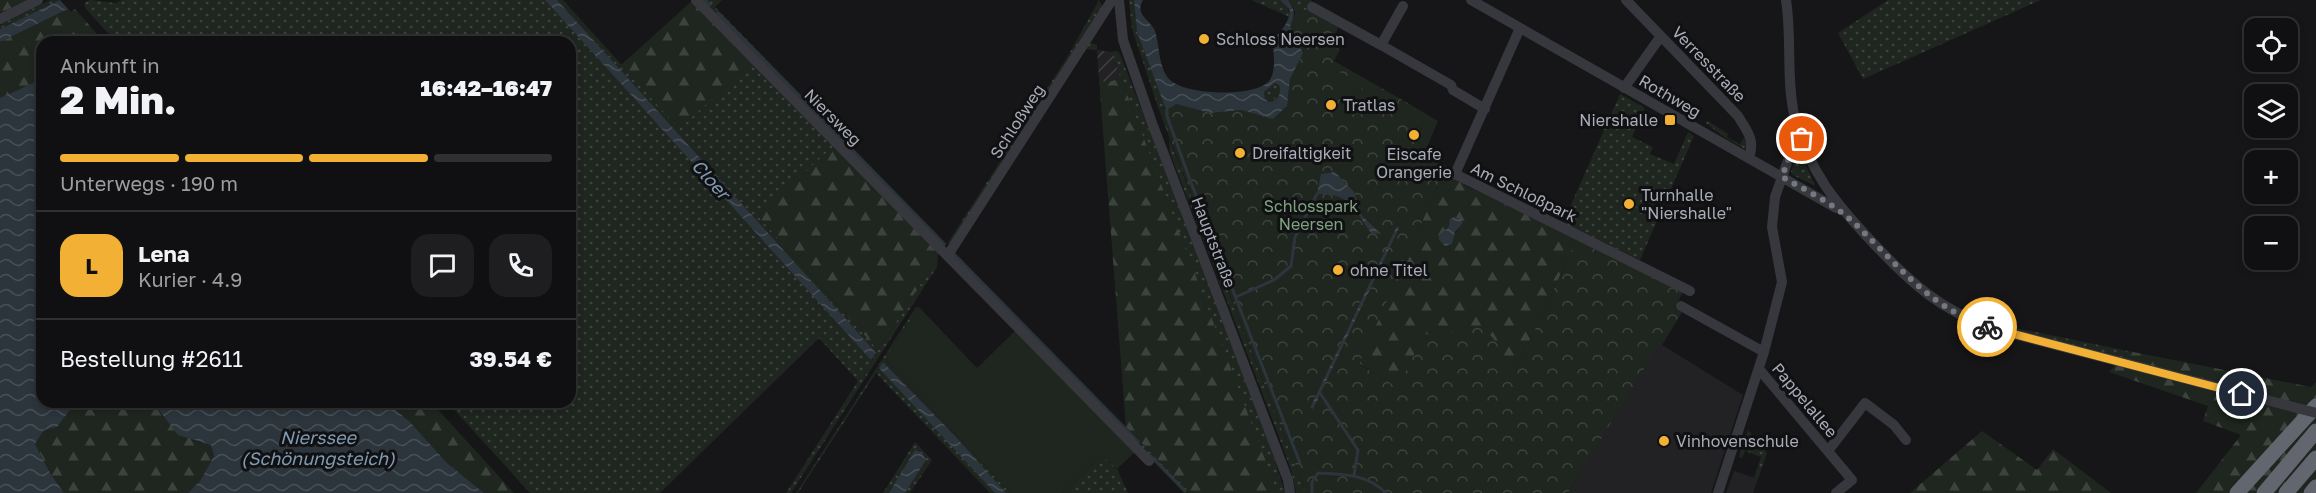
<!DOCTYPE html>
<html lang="de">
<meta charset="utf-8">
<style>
:root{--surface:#101012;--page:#1e1e20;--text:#f1f3f6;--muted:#9c9d9f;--line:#303032;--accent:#f2b134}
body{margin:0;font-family:"Golos Text",sans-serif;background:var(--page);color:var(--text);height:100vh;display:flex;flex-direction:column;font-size:22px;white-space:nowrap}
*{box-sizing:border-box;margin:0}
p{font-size:20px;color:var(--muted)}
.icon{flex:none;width:33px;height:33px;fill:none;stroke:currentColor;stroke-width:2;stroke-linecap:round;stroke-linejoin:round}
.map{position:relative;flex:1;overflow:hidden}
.details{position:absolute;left:36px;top:36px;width:540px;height:372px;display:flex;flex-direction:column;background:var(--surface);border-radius:18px;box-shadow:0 3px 9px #0003,0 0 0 2px var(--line)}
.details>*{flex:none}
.tools{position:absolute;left:2244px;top:18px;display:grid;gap:12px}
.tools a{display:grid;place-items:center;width:54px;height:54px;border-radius:12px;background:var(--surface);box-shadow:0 3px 9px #0003,0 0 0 2px var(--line);font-size:30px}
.pin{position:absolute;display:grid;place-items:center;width:51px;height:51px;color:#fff;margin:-26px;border:3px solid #fff;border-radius:50%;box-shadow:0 2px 6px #0007}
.courier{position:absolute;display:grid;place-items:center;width:60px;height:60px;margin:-30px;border:4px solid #f2b134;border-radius:50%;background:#fff;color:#222;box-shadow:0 2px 8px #0007}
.summary em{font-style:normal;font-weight:800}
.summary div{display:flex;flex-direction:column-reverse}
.summary{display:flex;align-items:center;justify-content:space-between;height:102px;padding:0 24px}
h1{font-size:39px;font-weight:800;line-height:45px}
.bar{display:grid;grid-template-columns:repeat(4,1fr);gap:9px 6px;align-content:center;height:72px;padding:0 24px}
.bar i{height:8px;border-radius:4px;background:var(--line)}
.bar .current{background:var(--accent)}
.bar p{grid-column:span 4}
.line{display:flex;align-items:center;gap:15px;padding:0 24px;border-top:2px solid var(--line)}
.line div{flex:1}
.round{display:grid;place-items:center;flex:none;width:63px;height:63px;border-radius:18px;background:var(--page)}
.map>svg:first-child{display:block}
.built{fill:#222225}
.industrial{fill:url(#industrial-furrows)}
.grass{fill:url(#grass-dots)}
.forest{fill:url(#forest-firs);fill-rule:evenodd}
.park{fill:url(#park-crowns)}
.garden{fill:#1e261f}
.water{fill:url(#water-waves);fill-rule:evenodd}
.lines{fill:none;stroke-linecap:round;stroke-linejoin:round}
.stream{stroke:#2c353c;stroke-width:3}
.minor{stroke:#37383d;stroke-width:10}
.highway{stroke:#63666e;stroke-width:15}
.minor-bridge{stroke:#37383d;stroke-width:10}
.done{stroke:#757880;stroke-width:6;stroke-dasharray:0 10.8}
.route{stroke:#f2b134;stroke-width:8}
.poi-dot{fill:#f2b134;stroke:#111113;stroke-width:2}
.labels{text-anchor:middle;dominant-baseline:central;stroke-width:6;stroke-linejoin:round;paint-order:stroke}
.poi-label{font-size:16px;fill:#a8adb8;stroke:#111113;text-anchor:start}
.street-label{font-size:16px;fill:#a8adb8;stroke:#111113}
.park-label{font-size:16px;fill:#7fa381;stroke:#111113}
.water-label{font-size:18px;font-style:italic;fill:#7f9bb3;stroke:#111113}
</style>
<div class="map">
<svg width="2316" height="493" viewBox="0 0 2316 493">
<defs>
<pattern id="industrial-furrows" width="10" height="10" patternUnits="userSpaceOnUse" patternTransform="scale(1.5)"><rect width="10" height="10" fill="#222225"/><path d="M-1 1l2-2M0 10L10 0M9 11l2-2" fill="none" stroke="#3f3f43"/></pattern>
<pattern id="grass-dots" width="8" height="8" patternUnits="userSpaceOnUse" patternTransform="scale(1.5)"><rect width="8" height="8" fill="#1e261f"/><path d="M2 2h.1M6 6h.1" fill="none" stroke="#3c433d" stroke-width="1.8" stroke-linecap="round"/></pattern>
<pattern id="forest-firs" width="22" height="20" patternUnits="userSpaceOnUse" patternTransform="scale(1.5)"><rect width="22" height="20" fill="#1e261f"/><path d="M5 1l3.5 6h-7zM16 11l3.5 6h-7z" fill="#3c433d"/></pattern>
<pattern id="park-crowns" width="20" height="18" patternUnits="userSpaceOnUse" patternTransform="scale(1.5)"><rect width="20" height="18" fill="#1e261f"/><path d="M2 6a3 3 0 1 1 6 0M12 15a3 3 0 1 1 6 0" fill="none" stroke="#3c433d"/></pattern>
<pattern id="water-waves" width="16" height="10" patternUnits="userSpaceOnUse" patternTransform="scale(1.5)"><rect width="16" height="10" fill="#2c353c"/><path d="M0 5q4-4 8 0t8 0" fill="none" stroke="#485056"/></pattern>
</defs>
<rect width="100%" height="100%" fill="#161618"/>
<path class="built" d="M1659,343L1743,395L1711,493H1568Z
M1734,471L1758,479L1753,493H1726Z"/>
<path class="industrial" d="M1097,50L1111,52L1121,78L1106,83L1099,79Z"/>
<path class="grass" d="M50,0H60L0,29V25Z
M90,0L116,3L122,0H545L872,360L876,353L557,0H563L679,128L753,62L835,145L758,216L878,350L938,257L937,267L791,493H786L858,381L819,338L660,493H530L447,402H570V42H116L86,9L84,3Z
M701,0H722L715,7L947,244L1068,56L1099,0L1103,7L954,240L947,244L944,248Z
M1129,0H1134L1137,32L1165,107L1159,110L1132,29Z
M1251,0H1280L1290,11V17Z
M1288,0H1312L1308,9L1295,14L1294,8Z
M1888,0H2041L1863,79L1838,33Z
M1091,43L1097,45V50L1086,49L954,252L1191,492L1184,493L952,256L1085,47Z
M1117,51L1120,54L1267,435L1285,493H1277L1111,52Z
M1275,83L1279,85C1282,93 1278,100 1269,102L1265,99L1264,92Z
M1620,94L1645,108L1632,137L1653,147L1650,154L1674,164L1688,132L1694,136L1640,260L1563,223Z
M1708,121L1728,134L1727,137L1740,144L1744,137L1748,144L1745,149L1724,137L1706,123Z
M1169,138L1306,493H1296L1291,470L1278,434L1170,153Z
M1797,153H1801L1815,186L1793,175L1791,172Z
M916,307H919L885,359L1011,493H1006L956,437L883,362L942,435L995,493H990L876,373L798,493H796Z
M2016,328L2128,351L2121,359L2014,332Z
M1748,430L1767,453L1758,479L1754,478L1761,457L1745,451L1742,458L1739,457L1741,449L1748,451L1752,439L1746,436Z
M915,442L932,460L910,493H905L926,460L915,451L889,493H883Z
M1102,455L1117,469L1128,493H1063Z"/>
<path class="forest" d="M0,0H28L0,13Z
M693,0L753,62L679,129L621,65Z
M68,9L71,12L75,9L104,42H42V79L0,98V42Z
M1121,78L1274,483L1277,493H1188L1190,492L1126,427L1099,79L1106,83Z
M835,145L938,250V257L878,350L757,215Z
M1452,175L1463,180L1464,185L1577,239L1513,377L1496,457L1359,363L1437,188ZM1448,223H1463L1445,246L1439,240L1443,232L1448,228Z
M2128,351L2311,387L2316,382V493H2196L2241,435L2203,421L2208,406L2109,372Z
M76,402H153L195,441L211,445L214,456L200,481L188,493H64L50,473L35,444L44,430L57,427Z
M386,402H431L514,493H484L447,463L410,422Z
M1982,431L2037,470L2053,449L2111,493H1910Z"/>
<path class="park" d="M1308,9L1338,27L1332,44L1340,50L1334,61L1413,106L1406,121L1423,130L1417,142L1427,147L1424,156L1451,168L1449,173L1452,175L1437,188L1359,364L1398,388L1424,333L1445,342L1456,327L1484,328L1499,345L1498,370L1513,377L1577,239L1681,290L1682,294L1675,308L1682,312L1662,345L1659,344L1568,493H1306L1159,110L1176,104L1210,113L1241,110L1273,119L1287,106L1290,79L1303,53L1290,26L1295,14Z"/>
<path class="garden" d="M1332,68L1364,85L1358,96L1327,79Z
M1413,106L1438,121L1427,147L1417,142L1422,129L1405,121Z
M919,307L977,368L1016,330L1135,452L1117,469L1102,455L1063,493H1011L885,359Z"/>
<path class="water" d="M60,0L68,9L0,42V29Z
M545,0H557L845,318L876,353L871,360Z
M1134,0H1143C1134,15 1150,19 1155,31C1160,46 1158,68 1170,80C1186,95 1254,98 1269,81C1277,71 1273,52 1273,40C1281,31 1289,23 1290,10L1280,0H1288C1296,11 1295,15 1290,26L1303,53L1290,79L1287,106L1273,119L1241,110L1210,113L1176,104L1170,108L1165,107L1137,32ZM1275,83L1279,85C1282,93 1278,101 1269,102L1265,99L1264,92Z
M42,79V402H76L57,427L44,430L35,444L50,473L64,493H0V98Z
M1335,172L1354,192L1362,216L1381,234L1371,233C1353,207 1351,194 1317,194L1321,174Z
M1454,217L1462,219L1463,223L1455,232L1452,244L1445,246L1439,240V235L1448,228L1450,219Z
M1397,226L1399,228L1313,409L1310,408Z
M883,362L956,437L1006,493H995L879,368Z
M153,402H386L410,422L447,463L484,493H188L200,481L214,456L211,445L178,435Z
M915,450L922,453L926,460L905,493H889Z"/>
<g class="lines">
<path class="stream" d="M705,0L710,5
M718,13L944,244
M1167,107V116L1190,180L1300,463
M955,255L1138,442
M1236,297L1274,280L1291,266L1295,237L1317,194
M1320,393L1358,450L1354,475
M1151,456L1185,491
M1312,493V482L1318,473C1343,474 1367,474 1386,493"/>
<path class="minor" d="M696,0L1149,461
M1119,0L1123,40L1152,123L1288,480L1290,493
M1471,0L1836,208
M1626,0L1738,116C1748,133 1755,139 1749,158
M1786,0C1792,38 1786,77 1794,114C1808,171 1836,204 1875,245C1912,284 1942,311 1994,329L2282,404
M1403,6L1381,45L1451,85L1453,90L1485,109
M1312,7L1381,45
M0,19L38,0
M1520,28L1455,174L1690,291
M1624,88L1661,36
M948,255L1110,3
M1681,306L1764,352
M1759,369L1852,480L1836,493
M1828,451L1865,403L1894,425L1906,440
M1718,493L1764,352L1782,282L1772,227L1775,197L1799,129"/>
<path class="highway" d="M2237,493L2316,406
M2264,493L2316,431
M2286,493L2316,458
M2311,493L2316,487"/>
<path class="minor-bridge" d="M2282,404L2316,413"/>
</g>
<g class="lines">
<path class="done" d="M1802,139L1799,129L1782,177C1806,190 1832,203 1853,222C1897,263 1927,306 1987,327"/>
<path class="route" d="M1987,327L2242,394"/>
</g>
<g class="poi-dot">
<circle cx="1204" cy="39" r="6"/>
<circle cx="1331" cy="105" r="6"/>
<rect x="1664" y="114" width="12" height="12" rx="3"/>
<circle cx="1414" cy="135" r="6"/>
<circle cx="1240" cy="153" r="6"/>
<circle cx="1629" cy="204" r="6"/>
<circle cx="1338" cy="270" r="6"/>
<circle cx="1664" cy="441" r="6"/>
</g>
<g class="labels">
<g class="poi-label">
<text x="1216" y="39">Schloss Neersen</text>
<text x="1343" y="105">Tratlas</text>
<text x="1658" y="120" text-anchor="end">Niershalle</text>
<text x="1252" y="153">Dreifaltigkeit</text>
<text x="1414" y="154" text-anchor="middle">Eiscafe<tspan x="1414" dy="18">Orangerie</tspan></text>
<text x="1641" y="195">Turnhalle<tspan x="1641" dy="18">"Niershalle"</tspan></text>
<text x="1350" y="270">ohne Titel</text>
<text x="1676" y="441">Vinhovenschule</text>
</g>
<g class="street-label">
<text transform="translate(1709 64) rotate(46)">Verresstraße</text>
<text transform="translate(1670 96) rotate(30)">Rothweg</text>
<text transform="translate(833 117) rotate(45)">Niersweg</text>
<text transform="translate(1017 121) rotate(-57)">Schloßweg</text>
<text transform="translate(1524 192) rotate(26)">Am Schloßpark</text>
<text transform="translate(1214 242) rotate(69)">Hauptstraße</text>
<text transform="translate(1805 400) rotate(50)">Pappelallee</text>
</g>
<g class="park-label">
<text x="1311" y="206">Schlosspark<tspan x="1311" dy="18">Neersen</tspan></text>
</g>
<g class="water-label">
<text transform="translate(711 179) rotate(48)">Cloer</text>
<text x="318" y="437">Nierssee<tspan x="318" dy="21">(Schönungsteich)</tspan></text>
</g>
</g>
</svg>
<div class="tools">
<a><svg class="icon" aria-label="locate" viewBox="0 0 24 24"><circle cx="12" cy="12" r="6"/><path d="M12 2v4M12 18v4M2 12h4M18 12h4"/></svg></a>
<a><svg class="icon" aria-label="layers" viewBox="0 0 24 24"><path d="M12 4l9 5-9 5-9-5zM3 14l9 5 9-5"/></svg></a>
<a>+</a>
<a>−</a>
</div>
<div class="pin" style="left:1802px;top:139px;background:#ea580c"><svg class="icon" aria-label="bag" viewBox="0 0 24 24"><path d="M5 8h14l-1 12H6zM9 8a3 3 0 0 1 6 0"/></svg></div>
<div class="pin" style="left:2242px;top:394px;background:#1f2937"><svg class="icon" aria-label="home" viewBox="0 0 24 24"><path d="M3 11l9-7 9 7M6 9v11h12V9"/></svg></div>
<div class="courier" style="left:1987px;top:327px"><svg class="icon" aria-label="bike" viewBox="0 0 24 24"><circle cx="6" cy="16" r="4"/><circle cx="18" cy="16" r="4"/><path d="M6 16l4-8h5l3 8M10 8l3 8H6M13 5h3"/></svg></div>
<section class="details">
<div class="summary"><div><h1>2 Min.</h1><p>Ankunft in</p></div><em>16:42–16:47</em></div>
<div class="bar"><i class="current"></i><i class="current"></i><i class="current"></i><i></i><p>Unterwegs · 190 m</p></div>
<div class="line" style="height:108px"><b class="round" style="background:var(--accent);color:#111">L</b><div><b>Lena</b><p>Kurier · 4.9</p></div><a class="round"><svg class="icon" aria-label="chat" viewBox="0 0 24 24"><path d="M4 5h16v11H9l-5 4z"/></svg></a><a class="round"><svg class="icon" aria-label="phone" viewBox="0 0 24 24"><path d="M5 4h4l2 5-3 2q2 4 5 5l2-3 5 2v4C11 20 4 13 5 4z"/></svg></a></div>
<div class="line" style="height:78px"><div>Bestellung #2611</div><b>39.54 €</b></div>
</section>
</div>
